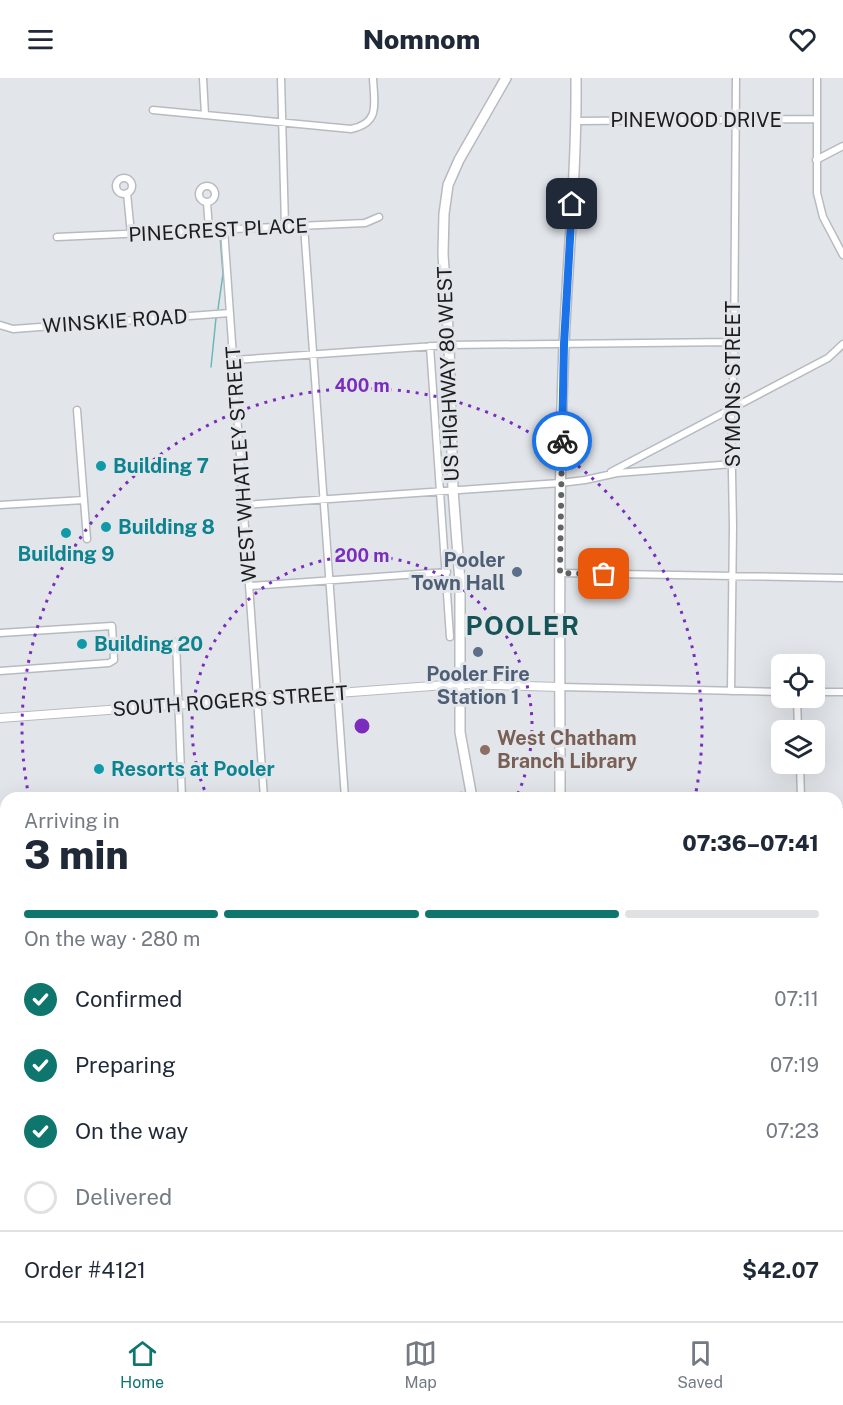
<!DOCTYPE html>
<meta charset="utf-8">
<style>
:root{--surface:#fff;--page:#f6f6f7;--text:#1f2937;--muted:#747a83;--line:#e0e1e3;--accent:#0f766e}
body{margin:0;font-family:"Public Sans",sans-serif;background:var(--page);color:var(--text);height:100vh;display:flex;flex-direction:column;font-size:22px;white-space:nowrap}
*{box-sizing:border-box;margin:0}
p{font-size:20px;color:var(--muted)}
.icon{flex:none;width:33px;height:33px;fill:none;stroke:currentColor;stroke-width:2;stroke-linecap:round;stroke-linejoin:round}
.map{position:relative;flex:1;overflow:hidden}
.sheet{position:absolute;left:0px;top:714px;width:843px;height:530px;display:flex;flex-direction:column;background:var(--surface);border-radius:18px 18px 0 0;box-shadow:0 6px 24px #0002}
.sheet>*{flex:none}
.buttons{position:absolute;left:771px;top:576px;display:grid;gap:12px}
.buttons a{display:grid;place-items:center;width:54px;height:54px;border-radius:9px;background:var(--surface);box-shadow:0 6px 24px #0002;font-size:30px}
.pin{position:absolute;display:grid;place-items:center;width:51px;height:51px;color:#fff;margin:-26px;border-radius:12px;box-shadow:0 3px 9px #0006}
.courier{position:absolute;display:grid;place-items:center;width:60px;height:60px;margin:-30px;border:4px solid #1a73e8;border-radius:50%;background:#fff;color:#222;box-shadow:0 2px 8px #0007}
.summary em{font-style:normal;font-weight:800}
.summary div{display:flex;flex-direction:column-reverse}
.summary{display:flex;align-items:center;justify-content:space-between;height:102px;padding:0 24px}
h1{font-size:39px;font-weight:800;line-height:45px}
.bar{display:grid;grid-template-columns:repeat(4,1fr);gap:9px 6px;align-content:center;height:72px;padding:0 24px}
.bar i{height:8px;border-radius:4px;background:var(--line)}
.bar .active{background:var(--accent)}
.bar p{grid-column:span 4}
.line{display:flex;align-items:center;gap:15px;padding:0 24px;border-top:2px solid var(--line)}
.line div{flex:1}
ol{padding:0 24px;list-style:none}
li{display:flex;align-items:center;gap:18px;height:66px}
li p{margin-inline-start:auto}
li .icon{padding:6px;border-radius:50%;background:var(--accent);color:#fff;stroke-width:4}
li:last-child{color:var(--muted)}
li i{width:33px;height:33px;border:3px solid var(--line);border-radius:50%}
header{display:flex;justify-content:space-between;align-items:center;height:78px;padding:0 24px;background:var(--surface);font-size:27px;font-weight:800}
.dock{display:flex;justify-content:space-around;align-items:center;height:84px;border-top:2px solid var(--line);background:var(--surface);font-size:16px;color:var(--muted)}
.dock a{display:grid;justify-items:center;gap:3px}
.dock .active{color:var(--accent)}
.map>svg:first-child{display:block}
.forest{fill:#84ad83}
.lines{fill:none;stroke-linecap:round;stroke-linejoin:round}
.stream{stroke:#6bb7bb;stroke-width:1.5}
.minor-casing{stroke:#b7bbc0;stroke-width:9}
.tertiary-casing{stroke:#b7bbc0;stroke-width:10}
.primary-casing{stroke:#b7bbc0;stroke-width:12}
.minor{stroke:#fff;stroke-width:6}
.tertiary{stroke:#fff;stroke-width:8}
.primary{stroke:#fff;stroke-width:9}
.done{stroke:#616366;stroke-width:6;stroke-dasharray:0 10.8}
.route{stroke:#1a73e8;stroke-width:8}
.ring{fill:none;stroke:#7b2cbf;stroke-width:3;stroke-dasharray:3 6}
.culture-dot{fill:#0f9aa8;stroke:#e2e6ea;stroke-width:2}
.service-dot{fill:#5c6f8a;stroke:#e2e6ea;stroke-width:2}
.education-dot{fill:#8d6e63;stroke:#e2e6ea;stroke-width:2}
.labels{text-anchor:middle;dominant-baseline:central;stroke-width:6;stroke-linejoin:round;paint-order:stroke}
.street-label{font-size:20px;fill:#1c1d1f;stroke:#e2e6ea}
.culture-label{font-size:20px;font-weight:bold;fill:#0d838f;stroke:#e2e6ea;text-anchor:start}
.service-label{font-size:20px;font-weight:bold;fill:#4e5e75;stroke:#e2e6ea;text-anchor:end}
.education-label{font-size:20px;font-weight:bold;fill:#785e54;stroke:#e2e6ea;text-anchor:start}
.district-label{font-size:26px;font-weight:bold;letter-spacing:1.5px;fill:#165356;stroke:#e2e6ea}
.centre{fill:#7b2cbf;stroke:#e2e6ea;stroke-width:3}
.ring-label{font-size:18px;text-anchor:middle;font-weight:bold;fill:#7b2cbf;stroke:#e2e6ea;stroke-width:6;stroke-linejoin:round;paint-order:stroke}
</style>
<header><svg class="icon" aria-label="menu" viewBox="0 0 24 24"><path d="M4 6h16M4 12h16M4 18h16"/></svg>Nomnom<svg class="icon" aria-label="heart" viewBox="0 0 24 24"><path d="M12 20l-8-8c-3-5 5-10 8-4 3-6 11-1 8 4z"/></svg></header>
<div class="map">
<svg width="843" height="1243" viewBox="0 0 843 1243">
<rect width="100%" height="100%" fill="#e2e6ea"/>
<path class="forest" d="M0,1058H6V1238H354L357,1243H0Z"/>
<g class="lines">
<path class="stream" d="M201,158L220,157L223,196L218,231
M211,289L216,240"/>
<defs>
<path id="minor" d="M203,0L205,37
M281,0L285,148
M817,0V115L823,139L843,177
M153,32L351,51C381,45 374,25 373,0
M576,43L816,41
M816,82L843,68
M116 108a8 8 0 1 1 16 0a8 8 0 1 1-16 0Z
M199 116a8 8 0 1 1 16 0a8 8 0 1 1-16 0Z
M127,115L131,156
M207,124L209,152
M304,148L345,720
M224,151L264,720
M57,159L365,145L379,139
M0,247L13,251L230,235
M430,268L450,559
M234,282L449,267L734,264
M77,332L87,461
M611,394L828,280L843,266
M0,427L84,422
M244,427L560,405L585,402L617,395L733,386
M560,495L843,500
M249,508L447,494
M0,555L112,548L114,582L109,585L0,593
M176,564L182,720
M560,609L782,614
M731,613L733,448L731,342L734,281L736,0
M814,614H843
M797,620L798,652
M800,686L801,720
M461,718V720
M837,733H843
M0,901H6
M0,974H6
M837,998L843,997
M0,1047H6
M837,1131L843,1130
M427,1238L428,1243
M832,1238V1243
M626,1243V1238"/>
<path id="tertiary" d="M0,640L459,606L560,609"/>
<path id="primary" d="M472,720L460,654V504L453,412L449,267L443,176L444,136L448,107L459,82L506,0
M560,720C560,569 558,418 564,267C568,178 577,89 576,0
M541,1238L542,1243
M562,1238V1243"/>
</defs>
<use href="#minor" class="minor-casing"/>
<use href="#tertiary" class="tertiary-casing"/>
<use href="#primary" class="primary-casing"/>
<use href="#minor" class="minor"/>
<use href="#tertiary" class="tertiary"/>
<use href="#primary" class="primary"/>
</g>
<g class="lines">
<path class="done" d="M562,363L560,495L604,496"/>
<path class="route" d="M562,363L564,266L572,126"/>
</g>
<g class="ring">
<path d="M208 720A170 170 0 1 1 516 720"/>
<path d="M29 719A340 340 0 1 1 695 719"/>
</g>
<g class="culture-dot">
<circle cx="101" cy="388" r="6"/>
<circle cx="106" cy="449" r="6"/>
<circle cx="66" cy="455" r="6"/>
<circle cx="82" cy="566" r="6"/>
<circle cx="99" cy="691" r="6"/>
</g>
<g class="service-dot">
<circle cx="517" cy="494" r="6"/>
<circle cx="478" cy="574" r="6"/>
</g>
<circle class="education-dot" cx="485" cy="672" r="6"/>
<g class="labels">
<g class="street-label">
<text x="696" y="42">PINEWOOD DRIVE</text>
<text transform="translate(218 152) rotate(-3)">PINECREST PLACE</text>
<text transform="translate(115 243) rotate(-4)">WINSKIE ROAD</text>
<text transform="translate(448 296) rotate(-92)">US HIGHWAY 80 WEST</text>
<text transform="translate(733 306) rotate(-90)">SYMONS STREET</text>
<text transform="translate(241 386) rotate(-94)">WEST WHATLEY STREET</text>
<text transform="translate(230 623) rotate(-4)">SOUTH ROGERS STREET</text>
</g>
<g class="culture-label">
<text x="113" y="388">Building 7</text>
<text x="118" y="449">Building 8</text>
<text x="66" y="476" text-anchor="middle">Building 9</text>
<text x="94" y="566">Building 20</text>
<text x="111" y="691">Resorts at Pooler</text>
</g>
<g class="service-label">
<text x="505" y="482">Pooler<tspan x="505" dy="23">Town Hall</tspan></text>
<text x="478" y="596" text-anchor="middle">Pooler Fire<tspan x="478" dy="23">Station 1</tspan></text>
</g>
<g class="education-label">
<text x="497" y="660">West Chatham<tspan x="497" dy="23">Branch Library</tspan></text>
</g>
<g class="district-label">
<text x="523" y="547">POOLER</text>
</g>
</g>
<circle cx="362" cy="648" r="9" class="centre"/>
<g class="ring-label">
<text x="362" y="314">400 m</text>
<text x="362" y="484">200 m</text>
</g>
</svg>
<div class="buttons">
<a><svg class="icon" aria-label="locate" viewBox="0 0 24 24"><circle cx="12" cy="12" r="6"/><path d="M12 2v4M12 18v4M2 12h4M18 12h4"/></svg></a>
<a><svg class="icon" aria-label="layers" viewBox="0 0 24 24"><path d="M12 4l9 5-9 5-9-5zM3 14l9 5 9-5"/></svg></a>
</div>
<div class="pin" style="left:604px;top:496px;background:#ea580c"><svg class="icon" aria-label="bag" viewBox="0 0 24 24"><path d="M5 8h14l-1 12H6zM9 8a3 3 0 0 1 6 0"/></svg></div>
<div class="pin" style="left:572px;top:126px;background:#1f2937"><svg class="icon" aria-label="home" viewBox="0 0 24 24"><path d="M3 11l9-7 9 7M6 9v11h12V9"/></svg></div>
<div class="courier" style="left:562px;top:363px"><svg class="icon" aria-label="bike" viewBox="0 0 24 24"><circle cx="6" cy="16" r="4"/><circle cx="18" cy="16" r="4"/><path d="M6 16l4-8h5l3 8M10 8l3 8H6M13 5h3"/></svg></div>
<section class="sheet">
<div class="summary"><div><h1>3 min</h1><p>Arriving in</p></div><em>07:36–07:41</em></div>
<div class="bar"><i class="active"></i><i class="active"></i><i class="active"></i><i></i><p>On the way · 280 m</p></div>
<ol>
<li><svg class="icon" aria-label="check" viewBox="0 0 24 24"><path d="M5 12l5 5 9-10"/></svg>Confirmed<p>07:11</p></li>
<li><svg class="icon" aria-label="check" viewBox="0 0 24 24"><path d="M5 12l5 5 9-10"/></svg>Preparing<p>07:19</p></li>
<li><svg class="icon" aria-label="check" viewBox="0 0 24 24"><path d="M5 12l5 5 9-10"/></svg>On the way<p>07:23</p></li>
<li><i></i>Delivered</li>
</ol>
<div class="line" style="height:78px"><div>Order #4121</div><b>$42.07</b></div>
</section>
</div>
<nav class="dock">
<a class="active"><svg class="icon" aria-label="home" viewBox="0 0 24 24"><path d="M3 11l9-7 9 7M6 9v11h12V9"/></svg>Home</a>
<a><svg class="icon" aria-label="map" viewBox="0 0 24 24"><path d="M3 6l6-2 6 2 6-2v14l-6 2-6-2-6 2zM9 4v14M15 6v14"/></svg>Map</a>
<a><svg class="icon" aria-label="saved" viewBox="0 0 24 24"><path d="M7 4h10v16l-5-4-5 4z"/></svg>Saved</a>
</nav>
